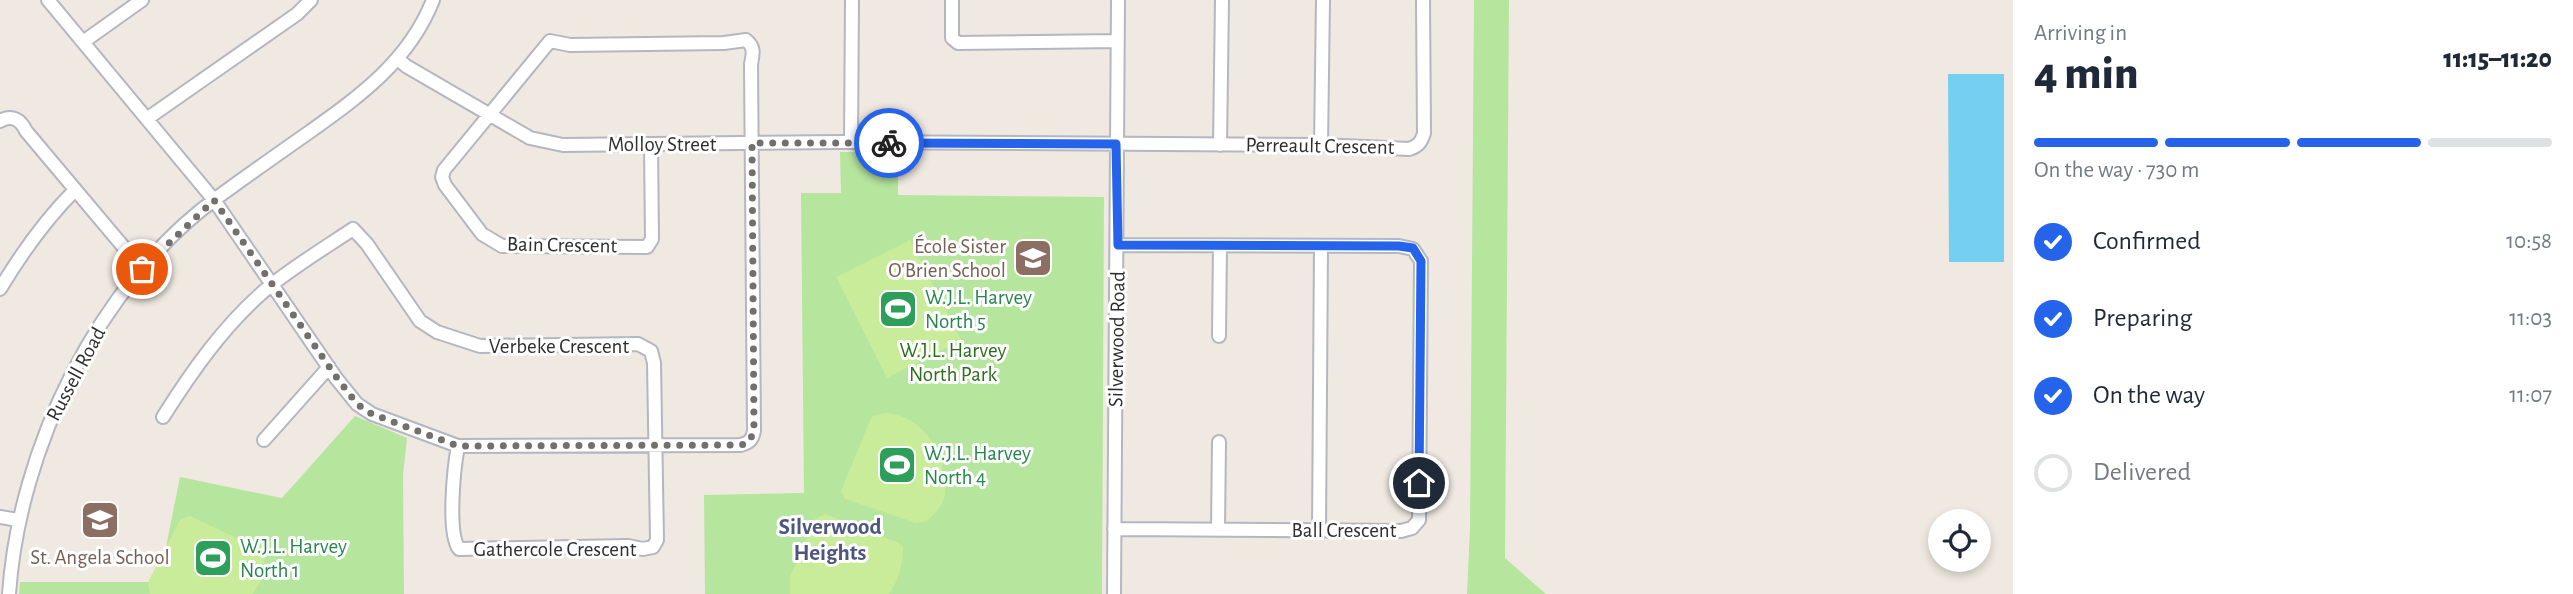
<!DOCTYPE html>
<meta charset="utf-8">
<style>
:root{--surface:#fff;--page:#f2f2f3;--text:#1f2937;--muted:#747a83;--line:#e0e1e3;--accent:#2563eb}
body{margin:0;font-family:"Alegreya Sans",sans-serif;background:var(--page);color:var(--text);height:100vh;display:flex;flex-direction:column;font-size:26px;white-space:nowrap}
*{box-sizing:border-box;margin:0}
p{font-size:23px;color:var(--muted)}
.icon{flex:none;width:38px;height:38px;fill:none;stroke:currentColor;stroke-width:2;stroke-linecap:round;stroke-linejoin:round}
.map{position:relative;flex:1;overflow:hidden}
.drawer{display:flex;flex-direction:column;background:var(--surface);width:560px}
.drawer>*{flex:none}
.buttons{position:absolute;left:1928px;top:509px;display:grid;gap:14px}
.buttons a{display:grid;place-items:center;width:63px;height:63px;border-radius:50%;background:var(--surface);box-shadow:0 4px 10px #0003;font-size:35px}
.pin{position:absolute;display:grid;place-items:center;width:60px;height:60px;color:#fff;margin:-30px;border:4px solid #fff;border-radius:50%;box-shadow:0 2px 7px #0007}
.courier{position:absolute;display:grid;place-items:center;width:70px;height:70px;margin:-35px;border:5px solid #2563eb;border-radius:50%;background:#fff;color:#222;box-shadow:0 2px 9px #0007}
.headline em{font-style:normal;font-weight:800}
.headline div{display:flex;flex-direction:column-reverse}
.headline{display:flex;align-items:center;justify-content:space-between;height:119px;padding:0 21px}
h1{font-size:46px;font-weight:800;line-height:52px}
.bar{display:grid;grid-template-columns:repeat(4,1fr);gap:10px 7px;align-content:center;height:84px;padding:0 21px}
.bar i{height:9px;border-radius:5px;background:var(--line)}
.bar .current{background:var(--accent)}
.bar p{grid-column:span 4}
ol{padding:0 21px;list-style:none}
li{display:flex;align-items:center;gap:21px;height:77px}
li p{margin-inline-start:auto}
li .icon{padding:7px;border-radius:50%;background:var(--accent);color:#fff;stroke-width:4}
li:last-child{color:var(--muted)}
li i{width:38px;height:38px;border:4px solid var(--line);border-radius:50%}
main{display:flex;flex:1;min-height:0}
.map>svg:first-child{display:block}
.green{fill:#b6e59e}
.pitch{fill:#c9ec9a}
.water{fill:#75cff0}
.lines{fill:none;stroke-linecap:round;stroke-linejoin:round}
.minor-casing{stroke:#b4b7c1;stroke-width:16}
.minor{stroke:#fff;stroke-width:12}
.done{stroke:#726f6d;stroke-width:7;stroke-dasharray:0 12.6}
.route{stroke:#2563eb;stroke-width:9}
.labels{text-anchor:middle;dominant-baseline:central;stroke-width:6;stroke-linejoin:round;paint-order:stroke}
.street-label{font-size:21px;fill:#2e2e2e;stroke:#fff}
.education-label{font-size:21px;fill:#785e54;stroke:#fff;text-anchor:end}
.leisure-label{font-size:21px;fill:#27864d;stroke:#fff;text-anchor:start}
.park-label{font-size:21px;fill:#2c6e1b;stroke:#fff}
.neighbourhood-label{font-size:23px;font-weight:bold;fill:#4d5680;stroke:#fff}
</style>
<main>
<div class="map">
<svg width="2013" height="594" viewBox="0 0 2013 594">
<rect width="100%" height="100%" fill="#efe9e1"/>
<path class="green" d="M1474,0H1509L1505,558L1546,594H1467L1470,529Z
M840,152H898V195L1104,197L1102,594H705L704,495L804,493L801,193H841Z
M355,416L407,438L403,475L404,594H19L20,582H159L180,477L282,498Z"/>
<path class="pitch" d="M910,240L961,340L887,378L836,277Z
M885,413C919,415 941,445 944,477C945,484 946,492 944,499C941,508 933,515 927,521L916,523L845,499L841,491L872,416Z
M825,514L899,543L903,547C903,565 899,579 889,594H790V577L815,519Z
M190,516L262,550L265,555L261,580L253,594H150L148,582L151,576L180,520Z"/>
<path class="water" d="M1948,74H2004V262H1949Z"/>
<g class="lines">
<defs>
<path id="minor" d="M48,0L214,200L336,378L357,404L372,414L458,446L741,445C750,442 752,440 754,431L751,64C753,54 755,47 746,40L724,43L570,45L550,41L444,170L442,177L445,185L482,234L502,246L647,247L652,239L651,144
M952,0V38L958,43L1117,41
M83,42L142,0
M398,59L406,66L530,138L563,145L842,142L1321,145L1409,149C1418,146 1421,143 1424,133L1423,0
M148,118L297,14L311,0
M0,121C12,114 21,120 26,131L142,269
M851,142L852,0
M1220,145L1222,0
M1321,145L1323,0
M0,289C21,254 46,219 75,190
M1219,336L1220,246
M163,417C192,371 223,327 264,291C291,268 323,249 353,229L367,244L420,321L437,332L480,346L638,344L651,351L654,363L657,540L653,547L643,549L628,546L459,549C447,533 454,467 458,446
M264,440L329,367
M0,517L18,520
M1114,529L1401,531L1412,528L1419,520L1421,261L1413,249L1399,246L1117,245
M1218,529L1219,442
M1319,531L1321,246
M9,594C19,449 98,284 218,197C248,175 278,154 308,133C360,96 409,61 433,0
M1114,594L1118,0"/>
</defs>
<use href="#minor" class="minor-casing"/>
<use href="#minor" class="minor"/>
</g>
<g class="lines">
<path class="done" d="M142,269L214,200L337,378L357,404L372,414L458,446L741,445L749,442L754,431L752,143H889"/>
<path class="route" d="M889,143L1116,144L1118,245L1399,246L1413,248L1421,261L1419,483"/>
</g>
<defs>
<symbol id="school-square" viewBox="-11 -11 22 22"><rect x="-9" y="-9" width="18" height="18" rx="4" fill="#8d6e63" stroke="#fff"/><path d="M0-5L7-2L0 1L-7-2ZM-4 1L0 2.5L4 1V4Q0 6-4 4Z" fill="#fff"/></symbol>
<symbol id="stadium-square" viewBox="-11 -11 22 22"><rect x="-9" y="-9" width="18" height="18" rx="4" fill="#2e9e5b" stroke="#fff"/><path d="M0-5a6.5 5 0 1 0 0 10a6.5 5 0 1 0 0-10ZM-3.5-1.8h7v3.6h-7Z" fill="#fff"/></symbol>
</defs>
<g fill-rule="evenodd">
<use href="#school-square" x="1011" y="236" width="44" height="44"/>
<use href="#stadium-square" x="876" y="287" width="44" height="44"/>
<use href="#stadium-square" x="875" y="443" width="44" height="44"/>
<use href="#school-square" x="78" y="498" width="44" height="44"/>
<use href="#stadium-square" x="191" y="536" width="44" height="44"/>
</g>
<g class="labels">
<g class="street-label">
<text x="662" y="144">Molloy Street</text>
<text transform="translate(1320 146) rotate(1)">Perreault Crescent</text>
<text transform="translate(562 245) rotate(1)">Bain Crescent</text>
<text transform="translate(1117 339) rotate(-89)">Silverwood Road</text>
<text x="559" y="346">Verbeke Crescent</text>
<text transform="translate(76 374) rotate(-62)">Russell Road</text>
<text x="1344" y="530">Ball Crescent</text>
<text x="555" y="549">Gathercole Crescent</text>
</g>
<g class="education-label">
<text x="1006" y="246">École Sister<tspan x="1006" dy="24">O'Brien School</tspan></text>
<text x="100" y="557" text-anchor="middle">St. Angela School</text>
</g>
<g class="leisure-label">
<text x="925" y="297">W.J.L. Harvey<tspan x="925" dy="24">North 5</tspan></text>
<text x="924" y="453">W.J.L. Harvey<tspan x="924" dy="24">North 4</tspan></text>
<text x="240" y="546">W.J.L. Harvey<tspan x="240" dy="24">North 1</tspan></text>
</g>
<g class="park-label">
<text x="953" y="350">W.J.L. Harvey<tspan x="953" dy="24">North Park</tspan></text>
</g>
<g class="neighbourhood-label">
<text x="830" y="527">Silverwood<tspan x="830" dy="26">Heights</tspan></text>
</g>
</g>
</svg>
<div class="buttons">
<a><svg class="icon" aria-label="locate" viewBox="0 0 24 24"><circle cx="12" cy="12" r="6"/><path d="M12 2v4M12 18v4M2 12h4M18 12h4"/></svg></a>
</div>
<div class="pin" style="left:142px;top:269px;background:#ea580c"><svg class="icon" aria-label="bag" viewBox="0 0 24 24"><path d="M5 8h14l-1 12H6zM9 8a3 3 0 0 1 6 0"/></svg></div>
<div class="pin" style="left:1419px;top:483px;background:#1f2937"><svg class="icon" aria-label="home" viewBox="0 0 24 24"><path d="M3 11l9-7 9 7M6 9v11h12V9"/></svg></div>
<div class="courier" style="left:889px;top:143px"><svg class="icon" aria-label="bike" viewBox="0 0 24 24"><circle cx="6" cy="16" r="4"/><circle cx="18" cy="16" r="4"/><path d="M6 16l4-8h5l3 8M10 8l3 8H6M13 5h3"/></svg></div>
</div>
<section class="drawer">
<div class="headline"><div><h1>4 min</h1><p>Arriving in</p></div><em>11:15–11:20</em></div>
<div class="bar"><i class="current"></i><i class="current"></i><i class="current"></i><i></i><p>On the way · 730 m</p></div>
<ol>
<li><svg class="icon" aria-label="check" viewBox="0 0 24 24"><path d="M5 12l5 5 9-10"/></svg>Confirmed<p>10:58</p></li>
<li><svg class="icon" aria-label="check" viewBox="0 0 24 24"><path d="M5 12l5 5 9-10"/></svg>Preparing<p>11:03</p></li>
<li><svg class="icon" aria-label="check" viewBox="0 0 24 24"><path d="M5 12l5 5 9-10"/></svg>On the way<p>11:07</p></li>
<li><i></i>Delivered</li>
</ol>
</section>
</main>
